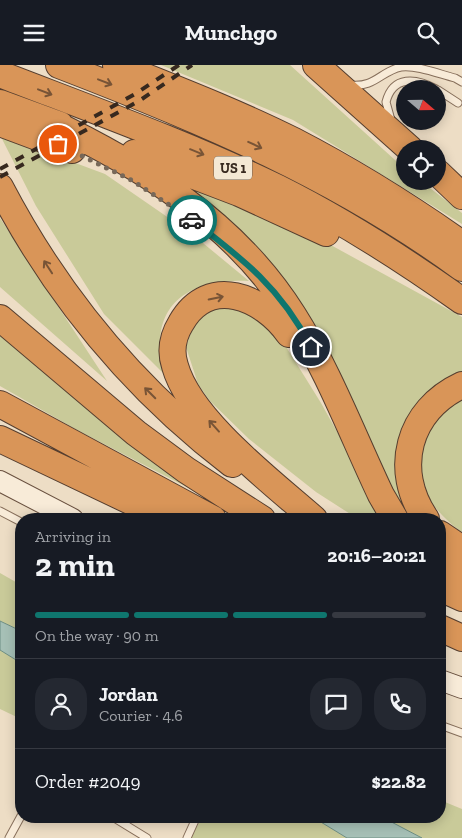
<!DOCTYPE html>
<meta charset="utf-8">
<style>
:root{--surface:#171b24;--page:#242831;--text:#f1f3f6;--muted:#9ea1a6;--line:#363941;--accent:#0f766e}
body{margin:0;font-family:"Zilla Slab",serif;background:var(--page);color:var(--text);height:100vh;display:flex;flex-direction:column;font-size:19px;white-space:nowrap}
*{box-sizing:border-box;margin:0}
p{font-size:16px;color:var(--muted)}
.icon{flex:none;width:28px;height:28px;fill:none;stroke:currentColor;stroke-width:2;stroke-linecap:round;stroke-linejoin:round}
.map{position:relative;flex:1;overflow:hidden}
.drawer{position:absolute;left:15px;top:448px;width:431px;height:310px;display:flex;flex-direction:column;background:var(--surface);border-radius:20px;box-shadow:0 2px 12px #0003}
.drawer>*{flex:none}
.needle{width:32px;rotate:110deg}
.tools{position:absolute;left:396px;top:15px;display:grid;gap:10px}
.tools a{display:grid;place-items:center;width:50px;height:50px;border-radius:50%;background:var(--surface);box-shadow:0 2px 12px #0003;font-size:25px}
.pin{position:absolute;display:grid;place-items:center;width:42px;height:42px;color:#fff;margin:-21px;border:2px solid #fff;border-radius:50%;box-shadow:0 1px 5px #0007}
.courier{position:absolute;display:grid;place-items:center;width:50px;height:50px;margin:-25px;border:4px solid #0f766e;border-radius:50%;background:#fff;color:#222;box-shadow:0 1px 6px #0007}
.overview em{font-style:normal;font-weight:700}
.overview div{display:flex;flex-direction:column-reverse}
.overview{display:flex;align-items:center;justify-content:space-between;height:85px;padding:0 20px}
h1{font-size:32px;font-weight:700;line-height:38px}
.bar{display:grid;grid-template-columns:repeat(4,1fr);gap:8px 5px;align-content:center;height:60px;padding:0 20px}
.bar i{height:6px;border-radius:4px;background:var(--line)}
.bar .selected{background:var(--accent)}
.bar p{grid-column:span 4}
.line{display:flex;align-items:center;gap:12px;padding:0 20px;border-top:1px solid var(--line)}
.line div{flex:1}
.round{display:grid;place-items:center;flex:none;width:52px;height:52px;border-radius:20px;background:var(--page)}
header{display:flex;justify-content:space-between;align-items:center;height:65px;padding:0 20px;background:var(--surface);font-size:22px;font-weight:700}
.map>svg:first-child{display:block}
.green{fill:#c9ca99}
.water{fill:#a6c0b6;stroke:#6d8e83}
.lines{fill:none;stroke-linecap:round;stroke-linejoin:round}
.lane-casing{stroke:#876f5b;stroke-width:9}
.secondary-casing{stroke:#69503f;stroke-width:22}
.highway-casing{stroke:#553e2f;stroke-width:28}
.lane{stroke:#f8ebd8;stroke-width:7}
.secondary{stroke:#f8ebd8;stroke-width:20}
.highway{stroke:#d99558;stroke-width:26}
.rail{stroke:#37291f;stroke-width:4;stroke-dasharray:9 9;stroke-linecap:butt}
.oneway{stroke:#785436}
.done{stroke:#776859;stroke-width:5;stroke-dasharray:0 9}
.route{stroke:#0f766e;stroke-width:6}
.labels{text-anchor:middle;dominant-baseline:central;stroke-width:4.5;stroke-linejoin:round;paint-order:stroke}
.shield{fill:#f4e8d4;stroke:#706255;stroke-width:1}
.shield-label{font-size:14px;font-weight:bold;fill:#37291f}
</style>
<header><svg class="icon" aria-label="menu" viewBox="0 0 24 24"><path d="M4 6h16M4 12h16M4 18h16"/></svg>Munchgo<svg class="icon" aria-label="search" viewBox="0 0 24 24"><circle cx="10" cy="10" r="6"/><path d="M15 15l6 6"/></svg></header>
<div class="map">
<svg width="462" height="773" viewBox="0 0 462 773">
<rect width="100%" height="100%" fill="#edddc5"/>
<path class="green" d="M161,0H290L405,104V116H421L462,148V159L293,55Z
M0,70L105,109L192,169L249,216C206,214 161,227 160,278C160,289 165,301 167,312L104,249L36,141Z
M186,121L267,145L462,252V308L424,332L416,454H407L356,356Z
M0,153L107,316L0,222Z
M219,240L245,242L280,272L321,338L386,454H358L316,427L249,374L210,336L198,319L186,282L193,262L205,248Z
M0,266L48,311L202,430L77,365L0,321Z
M462,331V467C447,457 428,438 423,420C417,400 425,361 440,347C446,341 455,336 462,331Z
M0,508L21,520V566L0,556Z
M0,585L21,598V654L0,644Z
M440,735L462,744V773H422L380,751H440Z
M203,751H311L347,773H190Z"/>
<path class="water" d="M0,556L21,566V598L0,585Z
M311,751H380L422,773H347Z"/>
<g class="lines">
<defs>
<path id="lane" d="M350,20C375,23 381,6 401,2C417,0 439,9 455,13L462,17
M438,25L458,38
M391,55L386,37C393,10 416,13 436,24
M0,446L21,457
M440,660L462,668
M111,751L147,773
M9,773L21,751
M187,773L197,751"/>
<path id="secondary" d="M0,416L73,454
M440,615L462,623"/>
<path id="highway" d="M59,0C202,55 338,112 462,203
M116,0C176,24 236,47 294,76C352,106 408,141 462,179
M316,0L410,84
M0,9C93,45 188,79 278,123C342,155 403,194 462,236
M0,38L60,60
M44,54C141,100 235,157 293,250C328,305 353,371 381,430L395,454
M0,58L72,85
M134,88L239,128L326,168
M438,108L462,131
M0,122C57,231 135,325 232,399
M0,253L136,368L186,405L262,454
M289,269C263,232 209,209 181,258C173,271 170,286 175,301C190,355 272,417 314,454
M0,339L213,454
M0,374L168,454
M426,454C392,405 408,345 462,320
M440,469L462,484
M440,496L462,507
M440,523L462,533
M440,563L462,573"/>
</defs>
<use href="#lane" class="lane-casing"/>
<use href="#secondary" class="secondary-casing"/>
<use href="#highway" class="highway-casing"/>
<use href="#lane" class="lane"/>
<use href="#secondary" class="secondary"/>
<use href="#highway" class="highway"/>
<path class="rail" d="M0,104L135,29L179,0
M0,112L139,36L192,0"/>
</g>
<defs><path id="oneway-shaft" d="M-6 0H5M1.5-3L5.5 0L1.5 3" fill="none" stroke-width="1.6" stroke-linecap="round" stroke-linejoin="round" transform="scale(1.25)"/></defs>
<g class="oneway">
<use href="#oneway-shaft" transform="translate(105 17) rotate(21)"/>
<use href="#oneway-shaft" transform="translate(45 27) rotate(21)"/>
<use href="#oneway-shaft" transform="translate(255 80) rotate(25)"/>
<use href="#oneway-shaft" transform="translate(197 87) rotate(22)"/>
<use href="#oneway-shaft" transform="translate(48 202) rotate(-123)"/>
<use href="#oneway-shaft" transform="translate(216 233) rotate(-12)"/>
<use href="#oneway-shaft" transform="translate(150 328) rotate(-135)"/>
<use href="#oneway-shaft" transform="translate(214 361) rotate(-132)"/>
</g>
<g class="lines">
<path class="done" d="M58,79L133,116L192,155"/>
<path class="route" d="M192,155C243,194 281,223 311,282"/>
</g>
<g class="labels">
<rect class="shield" x="214" y="91.5" width="38" height="23" rx="4"/>
<g class="shield-label">
<text x="233" y="103">US 1</text>
</g>
</g>
</svg>
<div class="tools">
<a><svg class="needle" viewBox="-14 -14 28 28"><path d="M0-13l5 13h-10z" fill="#e53935"/><path d="M0 13l5-13h-10z" fill="#9ea1a6"/></svg></a>
<a><svg class="icon" aria-label="locate" viewBox="0 0 24 24"><circle cx="12" cy="12" r="6"/><path d="M12 2v4M12 18v4M2 12h4M18 12h4"/></svg></a>
</div>
<div class="pin" style="left:58px;top:79px;background:#ea580c"><svg class="icon" aria-label="bag" viewBox="0 0 24 24"><path d="M5 8h14l-1 12H6zM9 8a3 3 0 0 1 6 0"/></svg></div>
<div class="pin" style="left:311px;top:282px;background:#1f2937"><svg class="icon" aria-label="home" viewBox="0 0 24 24"><path d="M3 11l9-7 9 7M6 9v11h12V9"/></svg></div>
<div class="courier" style="left:192px;top:155px"><svg class="icon" aria-label="car" viewBox="0 0 24 24"><path d="M5 17H2v-5l4-1 3-4h7l3 4 3 1v5h-3M9 17h6M6 11h13"/><circle cx="7" cy="17" r="2"/><circle cx="17" cy="17" r="2"/></svg></div>
<section class="drawer">
<div class="overview"><div><h1>2 min</h1><p>Arriving in</p></div><em>20:16–20:21</em></div>
<div class="bar"><i class="selected"></i><i class="selected"></i><i class="selected"></i><i></i><p>On the way · 90 m</p></div>
<div class="line" style="height:90px"><a class="round"><svg class="icon" aria-label="person" viewBox="0 0 24 24"><circle cx="12" cy="8" r="4"/><path d="M4 21q1-7 8-7t8 7"/></svg></a><div><b>Jordan</b><p>Courier · 4.6</p></div><a class="round"><svg class="icon" aria-label="chat" viewBox="0 0 24 24"><path d="M4 5h16v11H9l-5 4z"/></svg></a><a class="round"><svg class="icon" aria-label="phone" viewBox="0 0 24 24"><path d="M5 4h4l2 5-3 2q2 4 5 5l2-3 5 2v4C11 20 4 13 5 4z"/></svg></a></div>
<div class="line" style="height:65px"><div>Order #2049</div><b>$22.82</b></div>
</section>
</div>
